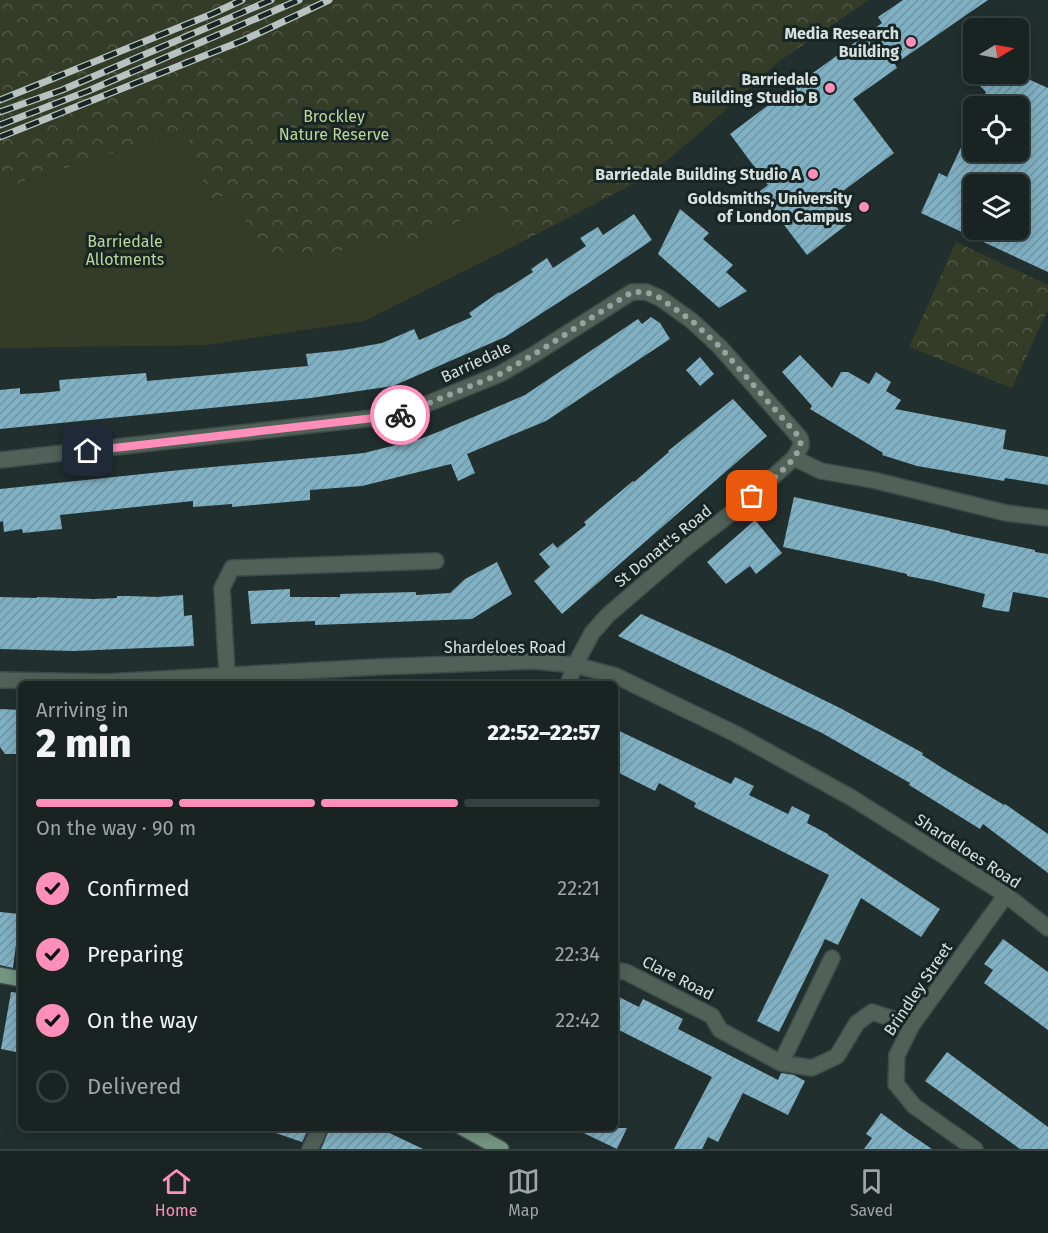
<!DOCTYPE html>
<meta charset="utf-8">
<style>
:root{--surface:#192322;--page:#222b2a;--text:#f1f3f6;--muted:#9fa4a5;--line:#374040;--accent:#ff8ebb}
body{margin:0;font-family:"Fira Sans",sans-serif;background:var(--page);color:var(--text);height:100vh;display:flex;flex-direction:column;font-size:22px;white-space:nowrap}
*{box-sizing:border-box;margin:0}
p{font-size:20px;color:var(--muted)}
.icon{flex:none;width:33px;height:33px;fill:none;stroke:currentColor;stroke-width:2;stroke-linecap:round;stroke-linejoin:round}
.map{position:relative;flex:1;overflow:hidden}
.drawer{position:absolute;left:18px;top:681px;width:600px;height:450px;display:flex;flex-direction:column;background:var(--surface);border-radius:9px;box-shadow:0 3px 15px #0003,0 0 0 2px var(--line)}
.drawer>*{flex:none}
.needle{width:39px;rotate:80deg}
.fabs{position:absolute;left:963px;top:18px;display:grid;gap:12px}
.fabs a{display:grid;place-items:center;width:66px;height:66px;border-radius:9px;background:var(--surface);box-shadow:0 3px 15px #0003,0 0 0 2px var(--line);font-size:30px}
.pin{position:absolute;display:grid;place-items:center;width:51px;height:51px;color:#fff;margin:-26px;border-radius:12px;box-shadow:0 3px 9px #0006}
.courier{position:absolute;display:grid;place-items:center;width:60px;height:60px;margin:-30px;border:4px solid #ff8ebb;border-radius:50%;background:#fff;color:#222;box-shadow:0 2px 8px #0007}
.summary em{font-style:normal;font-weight:800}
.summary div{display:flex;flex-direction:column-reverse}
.summary{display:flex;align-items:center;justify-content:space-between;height:102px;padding:0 18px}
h1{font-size:39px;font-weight:800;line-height:45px}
.bar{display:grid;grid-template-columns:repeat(4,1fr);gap:9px 6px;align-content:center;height:72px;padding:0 18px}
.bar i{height:8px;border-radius:4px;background:var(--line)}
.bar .active{background:var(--accent)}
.bar p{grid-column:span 4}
ol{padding:0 18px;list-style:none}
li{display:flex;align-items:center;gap:18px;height:66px}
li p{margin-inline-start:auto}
li .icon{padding:6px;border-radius:50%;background:var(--accent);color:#111;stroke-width:4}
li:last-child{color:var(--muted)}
li i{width:33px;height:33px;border:3px solid var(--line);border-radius:50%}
.tabs{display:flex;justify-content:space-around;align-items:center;height:84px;border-top:2px solid var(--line);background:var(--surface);font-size:16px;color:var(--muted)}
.tabs a{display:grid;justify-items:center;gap:3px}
.tabs .active{color:var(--accent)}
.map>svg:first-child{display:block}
.green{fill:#343c27}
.forest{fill:url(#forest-crowns)}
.building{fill:url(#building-hatch);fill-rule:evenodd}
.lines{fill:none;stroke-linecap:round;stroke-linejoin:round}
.minor-casing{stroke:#3e4b4a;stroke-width:18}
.major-casing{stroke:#3e4b4a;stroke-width:18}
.minor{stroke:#506157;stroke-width:15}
.major{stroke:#739581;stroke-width:15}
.rail-casing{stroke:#b8c2c1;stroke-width:7}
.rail{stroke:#172524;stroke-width:4.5;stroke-dasharray:14;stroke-linecap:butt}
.done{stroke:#97a2a1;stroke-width:6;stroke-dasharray:0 10.8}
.route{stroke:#ff8ebb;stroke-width:8}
.poi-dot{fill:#ff8ebb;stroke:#172524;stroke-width:2}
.labels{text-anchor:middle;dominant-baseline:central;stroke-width:6;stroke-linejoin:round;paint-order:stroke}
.poi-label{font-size:16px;font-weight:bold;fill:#d7e0df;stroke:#172524;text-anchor:end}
.park-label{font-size:16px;fill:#bdd697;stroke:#172524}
.street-label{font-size:16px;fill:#d7e0df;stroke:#172524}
</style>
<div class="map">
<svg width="1048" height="1149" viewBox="0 0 1048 1149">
<defs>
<pattern id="forest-crowns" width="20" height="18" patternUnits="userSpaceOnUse" patternTransform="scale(1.5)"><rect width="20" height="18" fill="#343c27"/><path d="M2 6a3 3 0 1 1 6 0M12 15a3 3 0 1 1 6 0" fill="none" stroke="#515846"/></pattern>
<pattern id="building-hatch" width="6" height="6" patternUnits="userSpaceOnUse" patternTransform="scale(1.5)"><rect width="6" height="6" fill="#80b0c3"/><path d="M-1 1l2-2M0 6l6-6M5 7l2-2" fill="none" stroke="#7095a3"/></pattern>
</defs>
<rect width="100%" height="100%" fill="#212f2e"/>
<path class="green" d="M187,130L210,200L227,195L274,261L427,238L497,202L520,243L364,321L207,345L0,348V189Z"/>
<path class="forest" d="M0,0H869L778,62L702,131L650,175L520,243L497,202L427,238L274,261L227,195L210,200L186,130L0,189Z
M956,242L1048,285V309L1012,388L909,347Z"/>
<path class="building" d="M903,0H988L895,64L897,68L853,99L894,153L831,200L849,223L807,255L759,192L768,185L730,134L763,109L882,23L878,17Z
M986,74H1017L1048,88V272L921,213L939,173L947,177L974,120V152H1018V106H979L986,92L980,86ZM974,184H1018V230H974Z
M680,209L709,233L703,239L733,265L726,272L747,291L719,308L658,254Z
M634,214L652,240L587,284L505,337L393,386L311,398L0,429V390L20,388V394L40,393L60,391L59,380L146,373L147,381L308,366L306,354L344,350L382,343L414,329L419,340L472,317L469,313L499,292L500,293L533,272L531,269L547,258L553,268L586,246L580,238L598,227L603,235Z
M651,317L660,323L670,339L546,421L467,454L475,473L458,481L451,464L362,486L310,490V500L232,507V504L193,507V501L60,515L62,529L23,533L22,529L4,532L3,521L0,522V489L190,469L345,455L364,453L420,439L438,432L525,395L638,319L642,324Z
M800,355L832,388L841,372H848L869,384L876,372L891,382L886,391L901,400L895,409L1006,430L1003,449L1048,457V485L1005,478L1004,481L917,466L882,455L883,453L810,409L812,406L782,372Z
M700,357L714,374L700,386L686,370Z
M733,399L767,436L562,614L534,581L550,567L539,554L553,543L557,548L586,525L584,522L633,481L634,482L669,452L668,451Z
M794,497L950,531V532L1035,550V552L1048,554V598L1013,592L1009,612L995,610L982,607L985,594L933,581L907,576V574L872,566L783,547Z
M755,520L782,553L756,574L750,566L726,584L707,562Z
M497,562L512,594L472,619L315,625V621L251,624L248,591L290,589V597H340V594L416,592V595L450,593L465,579Z
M183,595L184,616L192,615L194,646L73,651L0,649V597L37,598V597L93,599L117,598V596H129L157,597Z
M641,614L730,654L840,708L923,753L922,755L944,769L1004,805L1005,804L1048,834V873L983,824L980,829L909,785L910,783L822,733L618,636Z
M0,709L21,710V754H5L0,747Z
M615,729L731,784L735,777L754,786L749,795L788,814L792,806L810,815L807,823L828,834V835L940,909L921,937L861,898L838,945L825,939L779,1032L757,1021L829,875L694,807L696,803L659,783L655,791L615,771Z
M0,912L20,914L13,968L0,965Z
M1003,939L1048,972V1030L984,983L993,970L984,964Z
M11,992L21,993V1053L1,1049Z
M615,995L639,1007L643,999L683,1019L678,1029L778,1080L781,1073L794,1075L805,1081L788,1115L743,1093L718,1142L708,1137L702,1149H674L712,1077L615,1028Z
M947,1052L1048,1127V1149H1020L925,1081Z
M881,1113L904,1130L932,1149H864L872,1138L866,1134Z
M271,1128H309L302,1142L270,1131Z
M330,1128H379L423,1149H321Z
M573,1128H627L617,1149Z"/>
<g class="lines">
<defs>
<path id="minor" d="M794,458L821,471L873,480L1006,513L1048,518
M0,460L400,415L500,374L533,355L632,292H646L660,298L692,321L720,347L800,438L801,442V446L794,458L738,508L687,547L608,615L592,633L575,665L568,684
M227,674L222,588L232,568L436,561
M0,680L106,682L377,667L533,661L575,665L616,676L736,734L852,798L1006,895L1048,928
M615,970L626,972L712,1016L720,1030L781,1063L812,1068L837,1056L857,1023L872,1012L912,1025
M781,1063L832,958
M310,1149L320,1128
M975,1149L914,1106L896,1084L897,1055L912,1025L1006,895"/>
<path id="major" d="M0,975L21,979
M463,1128L501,1149"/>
</defs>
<use href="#minor" class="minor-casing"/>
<use href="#major" class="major-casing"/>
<use href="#minor" class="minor"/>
<use href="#major" class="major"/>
<defs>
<path id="rail" d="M0,100L212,14L242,0
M0,112L62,90L271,0
M0,125L88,91L299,0
M0,137L244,40L329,0"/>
</defs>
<use href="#rail" class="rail-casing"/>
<use href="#rail" class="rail"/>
</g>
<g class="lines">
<path class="done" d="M400,415L500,374L533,355L632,292H646L660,298L692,321L720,347L800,438C806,456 765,485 752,496"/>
<path class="route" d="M88,451L400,415"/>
</g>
<g class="poi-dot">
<circle cx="911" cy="42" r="6"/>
<circle cx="830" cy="88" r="6"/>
<circle cx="813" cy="174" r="6"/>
<circle cx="864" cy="207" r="6"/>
</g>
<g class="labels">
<g class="poi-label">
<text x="899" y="33">Media Research<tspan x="899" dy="18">Building</tspan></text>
<text x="818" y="79">Barriedale<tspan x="818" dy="18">Building Studio B</tspan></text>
<text x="801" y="174">Barriedale Building Studio A</text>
<text x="852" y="198">Goldsmiths, University<tspan x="852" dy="18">of London Campus</tspan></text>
</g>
<g class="park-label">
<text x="334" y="116">Brockley<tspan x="334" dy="18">Nature Reserve</tspan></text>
<text x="125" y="241">Barriedale<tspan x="125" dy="18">Allotments</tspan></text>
</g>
<g class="street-label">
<text transform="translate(476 362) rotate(-25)">Barriedale</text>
<text transform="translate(663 546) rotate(-39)">St Donatt's Road</text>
<text x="505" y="647">Shardeloes Road</text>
<text transform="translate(968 851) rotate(33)">Shardeloes Road</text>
<text transform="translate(678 978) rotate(27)">Clare Road</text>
<text transform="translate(918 989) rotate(-56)">Brindley Street</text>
</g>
</g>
</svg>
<div class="fabs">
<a><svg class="needle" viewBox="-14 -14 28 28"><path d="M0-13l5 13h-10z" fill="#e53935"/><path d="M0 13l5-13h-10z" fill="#9fa4a5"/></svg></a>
<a><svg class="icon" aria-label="locate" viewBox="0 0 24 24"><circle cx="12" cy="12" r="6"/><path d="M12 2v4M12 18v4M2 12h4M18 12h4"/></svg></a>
<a><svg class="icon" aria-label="layers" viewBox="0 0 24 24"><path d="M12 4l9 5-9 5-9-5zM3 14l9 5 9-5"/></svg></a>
</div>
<div class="pin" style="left:752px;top:496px;background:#ea580c"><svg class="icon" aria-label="bag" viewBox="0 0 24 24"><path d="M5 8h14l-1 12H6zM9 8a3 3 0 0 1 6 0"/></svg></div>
<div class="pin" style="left:88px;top:451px;background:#1f2937"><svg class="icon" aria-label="home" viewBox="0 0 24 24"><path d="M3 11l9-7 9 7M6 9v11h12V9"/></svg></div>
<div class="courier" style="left:400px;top:415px"><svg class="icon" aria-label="bike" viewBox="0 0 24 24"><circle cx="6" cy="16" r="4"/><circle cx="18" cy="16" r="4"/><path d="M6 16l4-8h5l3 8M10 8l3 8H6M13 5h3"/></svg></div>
<section class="drawer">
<div class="summary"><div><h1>2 min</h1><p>Arriving in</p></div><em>22:52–22:57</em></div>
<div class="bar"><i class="active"></i><i class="active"></i><i class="active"></i><i></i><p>On the way · 90 m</p></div>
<ol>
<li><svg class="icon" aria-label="check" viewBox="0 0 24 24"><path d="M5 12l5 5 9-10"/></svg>Confirmed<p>22:21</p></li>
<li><svg class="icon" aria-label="check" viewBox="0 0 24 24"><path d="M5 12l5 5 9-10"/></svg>Preparing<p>22:34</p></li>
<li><svg class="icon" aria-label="check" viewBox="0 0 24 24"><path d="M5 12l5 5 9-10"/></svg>On the way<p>22:42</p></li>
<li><i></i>Delivered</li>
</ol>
</section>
</div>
<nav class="tabs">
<a class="active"><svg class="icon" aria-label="home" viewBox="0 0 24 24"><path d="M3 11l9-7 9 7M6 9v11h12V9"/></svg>Home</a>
<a><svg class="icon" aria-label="map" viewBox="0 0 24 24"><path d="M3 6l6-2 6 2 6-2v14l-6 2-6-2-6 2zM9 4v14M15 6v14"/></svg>Map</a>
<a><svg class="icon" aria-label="saved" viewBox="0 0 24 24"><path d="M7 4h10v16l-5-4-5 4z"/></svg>Saved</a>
</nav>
